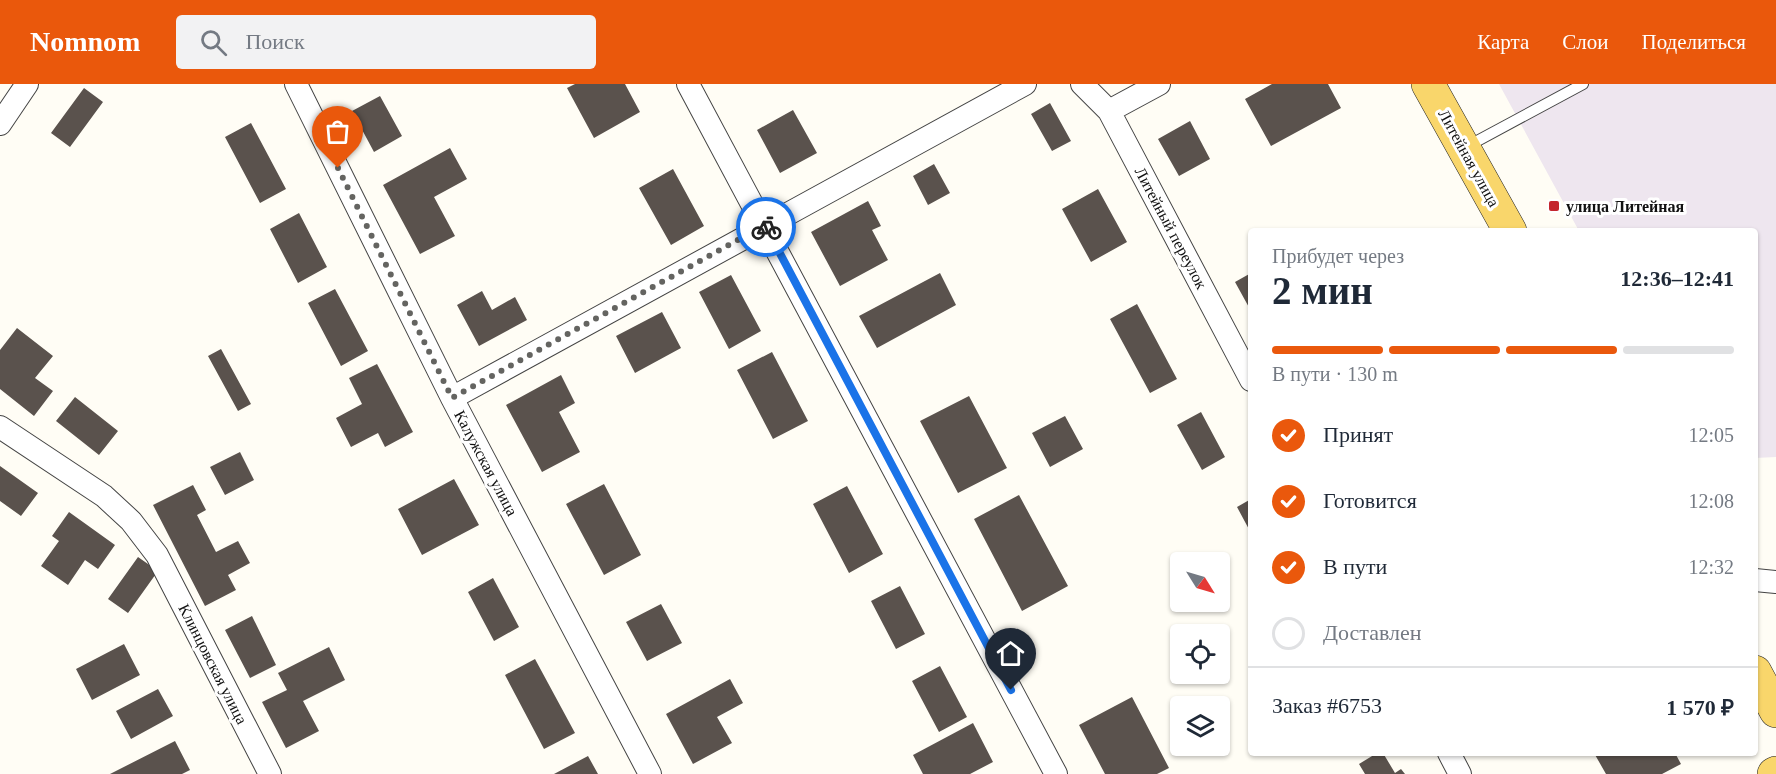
<!DOCTYPE html>
<html lang="ru">
<meta charset="utf-8">
<style>
:root{--surface:#fff;--page:#f2f2f3;--text:#1f2937;--muted:#747a83;--line:#e0e1e3;--accent:#ea580c}
body{margin:0;font-family:Georgia,serif;background:var(--page);color:var(--text);height:100vh;display:flex;flex-direction:column;font-size:22px;white-space:nowrap}
*{box-sizing:border-box;margin:0}
p{font-size:20px;color:var(--muted)}
.icon{flex:none;width:33px;height:33px;fill:none;stroke:currentColor;stroke-width:2;stroke-linecap:round;stroke-linejoin:round}
.map{position:relative;flex:1;overflow:hidden}
.drawer{position:absolute;left:1248px;top:144px;width:510px;height:528px;display:flex;flex-direction:column;background:var(--surface);border-radius:6px;box-shadow:0 2px 4px #0004}
.drawer>*{flex:none}
.needle{width:39px;rotate:127deg}
.fabs{position:absolute;left:1170px;top:468px;display:grid;gap:12px}
.fabs a{display:grid;place-items:center;width:60px;height:60px;border-radius:6px;background:var(--surface);box-shadow:0 2px 4px #0004;font-size:30px}
.pin{position:absolute;display:grid;place-items:center;width:51px;height:51px;color:#fff;margin:-62px -26px;border-radius:50% 50% 50% 0;rotate:-45deg;box-shadow:0 0 6px #0007}
.pin .icon{rotate:45deg}
.courier{position:absolute;display:grid;place-items:center;width:60px;height:60px;margin:-30px;border:4px solid #1a73e8;border-radius:50%;background:#fff;color:#222;box-shadow:0 2px 8px #0007}
.summary em{font-style:normal;font-weight:600}
.summary div{display:flex;flex-direction:column-reverse}
.summary{display:flex;align-items:center;justify-content:space-between;height:102px;padding:0 24px}
h1{font-size:39px;font-weight:600;line-height:45px}
.bar{display:grid;grid-template-columns:repeat(4,1fr);gap:9px 6px;align-content:center;height:72px;padding:0 24px}
.bar i{height:8px;border-radius:4px;background:var(--line)}
.bar .selected{background:var(--accent)}
.bar p{grid-column:span 4}
.line{display:flex;align-items:center;gap:15px;padding:0 24px;border-top:2px solid var(--line)}
.line div{flex:1}
ol{padding:0 24px;list-style:none}
li{display:flex;align-items:center;gap:18px;height:66px}
li p{margin-inline-start:auto}
li .icon{padding:6px;border-radius:50%;background:var(--accent);color:#fff;stroke-width:4}
li:last-child{color:var(--muted)}
li i{width:33px;height:33px;border:3px solid var(--line);border-radius:50%}
header{display:flex;align-items:center;gap:36px;box-sizing:border-box;height:84px;padding:0 30px;background:var(--accent);color:#fff}
header strong{font-size:28px}
nav{display:flex;gap:33px;margin-inline-start:auto;font-size:21px}
.search{width:420px;height:54px;background:var(--page);display:flex;align-items:center;gap:15px;box-sizing:border-box;padding:0 21px;border-radius:6px;color:var(--muted);font-size:22px}
.map>svg:first-child{display:block}
.industrial{fill:#eee6ef}
.building{fill:#5a524d}
.lines{fill:none;stroke-linecap:round;stroke-linejoin:round}
.lane-casing{stroke:#444;stroke-width:12}
.street-casing{stroke:#444;stroke-width:24}
.primary-casing{stroke:#222;stroke-width:34}
.lane{stroke:#fff;stroke-width:10}
.street{stroke:#fff;stroke-width:22}
.primary{stroke:#f9d66b;stroke-width:33}
.done{stroke:#646461;stroke-width:6;stroke-dasharray:0 10.8}
.route{stroke:#1a73e8;stroke-width:8}
.poi-dot{fill:#c4262e;stroke:#fff;stroke-width:2}
.labels{text-anchor:middle;dominant-baseline:central;stroke-width:6;stroke-linejoin:round;paint-order:stroke}
.street-label{font-size:16px;fill:#111;stroke:#fff}
.poi-label{font-size:16px;font-weight:bold;fill:#111;stroke:#fff;text-anchor:start}
</style>
<header>
<strong>Nomnom</strong>
<div class="search"><svg class="icon" aria-label="search" viewBox="0 0 24 24"><circle cx="10" cy="10" r="6"/><path d="M15 15l6 6"/></svg>Поиск</div>
<nav><a>Карта</a><a>Слои</a><a>Поделиться</a></nav>
</header>
<div class="map">
<svg width="1776" height="690" viewBox="0 0 1776 690">
<rect width="100%" height="100%" fill="#fffdf5"/>
<path class="industrial" d="M1499,0H1776V373L1755,374V147H1579Z"/>
<path class="building" d="M575,0H625L640,28L594,54L567,4Z
M1272,0H1328L1341,24L1271,62L1245,15Z
M84,4L103,18L70,63L51,49Z
M380,12L402,52L374,68L352,27Z
M1050,19L1071,57L1052,67L1031,30Z
M793,26L817,69L780,89L757,46Z
M1190,37L1210,75L1179,92L1158,55Z
M251,39L286,105L260,119L225,53Z
M450,64L467,95L434,113L455,152L420,170L383,101Z
M934,80L950,109L928,121L913,92Z
M673,85L704,142L671,161L639,104Z
M1098,105L1127,158L1091,178L1062,125Z
M868,117L881,142L872,146L888,176L840,202L811,148Z
M299,129L327,183L298,199L270,145Z
M940,189L956,221L877,264L859,232Z
M1251,189V227L1235,198Z
M731,191L761,247L729,265L699,208Z
M335,205L368,267L341,282L308,219Z
M482,207L492,226L515,213L527,236L479,262L457,221Z
M1137,220L1177,295L1150,309L1110,235Z
M662,228L681,264L635,289L616,252Z
M17,244L53,272L35,294L53,307L34,332L0,305V266Z
M221,265L251,320L238,327L208,272Z
M772,268L808,337L773,355L737,286Z
M377,280L413,348L385,363L378,349L351,363L336,334L362,320L349,294Z
M561,291L575,319L559,328L580,368L542,388L506,321Z
M969,312L1007,384L958,409L920,337Z
M75,313L118,347L99,371L56,337Z
M1201,328L1225,373L1202,386L1177,341Z
M1065,332L1083,365L1050,383L1032,349Z
M240,368L254,396L225,411L210,383Z
M0,382L38,409L21,432L0,417Z
M454,395L479,441L422,471L398,425Z
M604,400L641,471L604,491L566,420Z
M193,401L206,426L197,431L216,468L238,457L250,479L228,491L236,506L205,522L153,421Z
M847,402L883,470L849,489L813,420Z
M1019,411L1068,502L1022,527L974,435Z
M1251,415V449L1237,423Z
M69,428L115,461L98,485L85,476L68,501L41,482L59,457L52,452Z
M138,473L158,487L128,529L108,515Z
M493,494L519,543L494,557L468,508Z
M900,502L925,550L896,565L871,517Z
M661,520L682,559L647,577L626,538Z
M252,532L276,581L250,594L225,546Z
M124,560L140,591L92,616L76,585Z
M329,563L345,596L303,617L319,647L286,664L262,618L287,606L278,589Z
M535,575L575,649L544,665L505,591Z
M940,582L967,633L939,648L912,597Z
M730,595L743,619L717,633L732,659L693,680L666,630Z
M158,605L173,632L131,655L116,627Z
M1132,613L1169,684L1157,690H1105L1079,641Z
M973,639L993,678L970,690H923L913,671Z
M175,657L190,686L182,690H110Z
M1377,669H1383L1395,689L1401,685L1405,690H1365L1359,680Z
M1594,669H1675L1681,680L1662,690H1606Z
M588,672L598,690H554Z"/>
<g class="lines">
<defs>
<path id="lane" d="M1466,63L1583,0"/>
<path id="street" d="M296,0L452,314L650,690
M688,0L1056,690
M1082,0L1109,27L1251,296
M1109,27L1159,0
M0,40L27,0
M452,314L1025,0
M0,343L104,412L131,437L157,471L270,690
M1755,496L1776,498
M1449,669L1460,690"/>
<path id="primary" d="M1428,0L1510,147
M1755,588L1776,627
M1774,690L1776,689"/>
</defs>
<use href="#lane" class="lane-casing"/>
<use href="#street" class="street-casing"/>
<use href="#primary" class="primary-casing"/>
<use href="#lane" class="lane"/>
<use href="#street" class="street"/>
<use href="#primary" class="primary"/>
</g>
<g class="lines">
<path class="done" d="M338,84L452,314L765,141L766,143"/>
<path class="route" d="M766,143L1011,606"/>
</g>
<rect class="poi-dot" x="1548" y="116" width="12" height="12" rx="3"/>
<g class="labels">
<g class="street-label">
<text transform="translate(1469 74) rotate(61)">Литейная улица</text>
<text transform="translate(1171 144) rotate(62)">Литейный переулок</text>
<text transform="translate(486 379) rotate(62)">Калужская улица</text>
<text transform="translate(213 580) rotate(63)">Клинцовская улица</text>
</g>
<g class="poi-label">
<text x="1566" y="122">улица Литейная</text>
</g>
</g>
</svg>
<div class="fabs">
<a><svg class="needle" viewBox="-14 -14 28 28"><path d="M0-13l5 13h-10z" fill="#e53935"/><path d="M0 13l5-13h-10z" fill="#747a83"/></svg></a>
<a><svg class="icon" aria-label="locate" viewBox="0 0 24 24"><circle cx="12" cy="12" r="6"/><path d="M12 2v4M12 18v4M2 12h4M18 12h4"/></svg></a>
<a><svg class="icon" aria-label="layers" viewBox="0 0 24 24"><path d="M12 4l9 5-9 5-9-5zM3 14l9 5 9-5"/></svg></a>
</div>
<div class="pin" style="left:338px;top:84px;background:#ea580c"><svg class="icon" aria-label="bag" viewBox="0 0 24 24"><path d="M5 8h14l-1 12H6zM9 8a3 3 0 0 1 6 0"/></svg></div>
<div class="pin" style="left:1011px;top:606px;background:#1f2937"><svg class="icon" aria-label="home" viewBox="0 0 24 24"><path d="M3 11l9-7 9 7M6 9v11h12V9"/></svg></div>
<div class="courier" style="left:766px;top:143px"><svg class="icon" aria-label="bike" viewBox="0 0 24 24"><circle cx="6" cy="16" r="4"/><circle cx="18" cy="16" r="4"/><path d="M6 16l4-8h5l3 8M10 8l3 8H6M13 5h3"/></svg></div>
<section class="drawer">
<div class="summary"><div><h1>2 мин</h1><p>Прибудет через</p></div><em>12:36–12:41</em></div>
<div class="bar"><i class="selected"></i><i class="selected"></i><i class="selected"></i><i></i><p>В пути · 130 m</p></div>
<ol>
<li><svg class="icon" aria-label="check" viewBox="0 0 24 24"><path d="M5 12l5 5 9-10"/></svg>Принят<p>12:05</p></li>
<li><svg class="icon" aria-label="check" viewBox="0 0 24 24"><path d="M5 12l5 5 9-10"/></svg>Готовится<p>12:08</p></li>
<li><svg class="icon" aria-label="check" viewBox="0 0 24 24"><path d="M5 12l5 5 9-10"/></svg>В пути<p>12:32</p></li>
<li><i></i>Доставлен</li>
</ol>
<div class="line" style="height:78px"><div>Заказ #6753</div><b>1 570 ₽</b></div>
</section>
</div>
